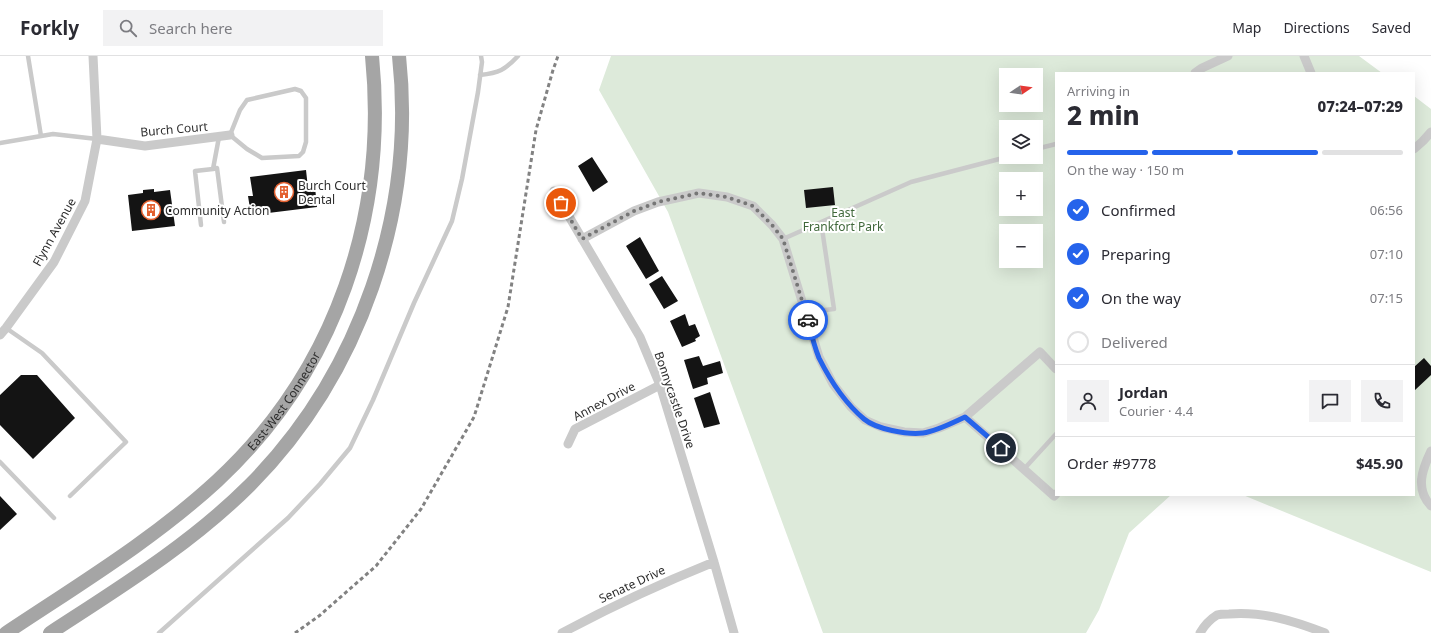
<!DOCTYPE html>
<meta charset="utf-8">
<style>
:root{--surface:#fff;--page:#f2f2f3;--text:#2b2b33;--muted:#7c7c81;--line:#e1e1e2;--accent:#2563eb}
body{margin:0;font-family:"Noto Sans",sans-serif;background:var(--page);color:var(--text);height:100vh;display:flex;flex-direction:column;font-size:15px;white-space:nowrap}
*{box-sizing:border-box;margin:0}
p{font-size:13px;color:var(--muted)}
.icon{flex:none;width:22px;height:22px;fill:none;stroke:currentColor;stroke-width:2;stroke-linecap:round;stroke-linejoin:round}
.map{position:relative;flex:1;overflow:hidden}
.side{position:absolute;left:1055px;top:16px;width:360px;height:424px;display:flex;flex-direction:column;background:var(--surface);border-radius:0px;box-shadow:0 4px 16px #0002}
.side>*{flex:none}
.needle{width:26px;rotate:77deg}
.fabs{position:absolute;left:999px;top:12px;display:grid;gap:8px}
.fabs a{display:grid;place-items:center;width:44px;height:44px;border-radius:0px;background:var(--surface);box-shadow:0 4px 16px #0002;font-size:20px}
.pin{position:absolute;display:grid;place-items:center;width:34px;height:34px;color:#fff;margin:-17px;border:2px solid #fff;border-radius:50%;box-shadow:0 1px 4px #0007}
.courier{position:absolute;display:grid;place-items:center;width:40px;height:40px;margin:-20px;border:3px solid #2563eb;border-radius:50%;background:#fff;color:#222;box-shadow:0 1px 5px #0007}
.head em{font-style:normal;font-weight:800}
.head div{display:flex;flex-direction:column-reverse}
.head{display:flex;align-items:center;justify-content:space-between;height:68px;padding:0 12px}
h1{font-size:26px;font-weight:800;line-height:30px}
.bar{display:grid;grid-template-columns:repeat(4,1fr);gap:6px 4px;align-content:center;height:48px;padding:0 12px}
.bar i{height:5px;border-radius:3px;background:var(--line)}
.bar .on{background:var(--accent)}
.bar p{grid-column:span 4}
.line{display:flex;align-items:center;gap:10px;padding:0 12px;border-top:1px solid var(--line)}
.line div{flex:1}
.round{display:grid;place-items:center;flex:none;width:42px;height:42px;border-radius:0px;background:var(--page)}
ol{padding:0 12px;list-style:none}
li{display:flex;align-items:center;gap:12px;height:44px}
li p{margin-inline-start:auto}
li .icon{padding:4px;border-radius:50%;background:var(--accent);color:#fff;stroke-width:4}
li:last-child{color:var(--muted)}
li i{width:22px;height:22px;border:2px solid var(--line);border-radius:50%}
header{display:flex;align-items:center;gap:24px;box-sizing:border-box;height:56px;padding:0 20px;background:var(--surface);border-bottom:1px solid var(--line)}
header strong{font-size:19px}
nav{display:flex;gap:22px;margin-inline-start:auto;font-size:14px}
.search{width:280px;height:36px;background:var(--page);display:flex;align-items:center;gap:10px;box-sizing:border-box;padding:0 14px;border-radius:0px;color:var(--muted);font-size:15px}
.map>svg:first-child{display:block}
.green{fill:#ddeada;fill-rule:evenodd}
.building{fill:#141414}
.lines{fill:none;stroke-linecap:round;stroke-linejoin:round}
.lane{stroke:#cacaca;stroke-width:4.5}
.street{stroke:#cacaca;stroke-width:9}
.primary{stroke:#a5a5a5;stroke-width:14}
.rail{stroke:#828282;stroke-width:3;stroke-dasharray:4 3;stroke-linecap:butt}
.done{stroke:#767676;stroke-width:4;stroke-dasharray:0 7.2}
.route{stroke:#2563eb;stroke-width:5}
.labels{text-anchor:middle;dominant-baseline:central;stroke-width:4;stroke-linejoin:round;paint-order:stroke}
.street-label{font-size:12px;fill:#2d2d2d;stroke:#fff}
.poi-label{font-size:12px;fill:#2d2d2d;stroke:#fff;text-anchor:start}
.park-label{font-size:12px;fill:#40683b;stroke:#fff}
</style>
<header>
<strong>Forkly</strong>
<div class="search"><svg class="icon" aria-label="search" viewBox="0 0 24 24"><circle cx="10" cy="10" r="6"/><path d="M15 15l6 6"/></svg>Search here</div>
<nav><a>Map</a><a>Directions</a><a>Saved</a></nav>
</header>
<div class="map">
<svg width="1431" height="577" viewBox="0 0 1431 577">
<rect width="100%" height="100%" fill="#fff"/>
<path class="green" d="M611,0H1359L1382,17H1056V439H1171L1129,477L1099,554L1086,577H823L668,156L599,34ZM1006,19H1036V49H1006ZM1006,71H1036V101H1006ZM1006,123H1036V153H1006ZM1006,175H1036V205H1006Z
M1414,40L1431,53V516L1243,439H1414Z"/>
<path class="building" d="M592,101L608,126L593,136L578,110Z
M306,114L308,132L315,131L317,151L251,159L248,140H253L250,121Z
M833,131L835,149L806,152L804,134Z
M154,133V136L170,134L175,170L132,175L128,139L143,137V134Z
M640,181L659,215L646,223L626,190Z
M662,220L678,245L664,253L649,228Z
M685,258L689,270L695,268L700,280L695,283L696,285L682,291L670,265Z
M699,300L703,310L720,305L723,317L707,322L708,328L693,333L684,304Z
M1424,302L1431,310V319L1414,335V311Z
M21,319H37L75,362L33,403L0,369V339Z
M710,336L720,368L704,372L694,342Z
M0,440L17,458L0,474Z"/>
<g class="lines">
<path class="lane" d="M28,0L41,80
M480,19C499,17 505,14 518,0
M295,33L301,35L306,42V86L303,96L299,100L262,102L247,93L230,79L240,54L247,44Z
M0,87L53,78L97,83
M1036,93L1056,88
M213,113L217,112L224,166
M201,169L195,115L213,113L219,81
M783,183L911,126L1007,101
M805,256L834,253L821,166
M6,272L42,297L126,386L70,440
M0,406L54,462
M1024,413L1056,378
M159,577L288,462L320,428L350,392L373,344L414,247L452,165L462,123L478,36L482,6L481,0"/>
<path class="street" d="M1304,0L1311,17
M1195,17L1202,12L1228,0
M97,83L145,90L230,79
M1414,93L1423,85L1431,76
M554,135L640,281L660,329L714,506L734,577
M582,183L634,155L658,146L699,137L727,141L753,150L772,169L783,183L819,301L833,328L851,351L865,364L881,371L904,376L923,377L939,372L965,361L1040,296L1056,313
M0,279L6,272L54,206L85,145L97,83L93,0
M965,361L1054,440L1056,438
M568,388L575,373L660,329
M1431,395C1422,414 1415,433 1431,450
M562,577C612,550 662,527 714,506
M1200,577C1204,570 1209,564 1217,559C1220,558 1225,558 1229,558C1262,555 1294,565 1325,577"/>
<g class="primary">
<path id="s1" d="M6,577C78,529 153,484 217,425C336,315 388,159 372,0"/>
<path d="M50,577C119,532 191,488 250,429C360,318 416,156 399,0"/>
</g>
<path class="rail" d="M295,577L319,560L376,510L421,453L474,361L508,251L536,74L553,14L558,0"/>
</g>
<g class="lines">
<path class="done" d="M561,147L582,183L634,155L658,146L699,137L727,141L753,150L772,169L783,183L808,264"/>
<path class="route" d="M808,264C811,277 814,290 819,302C830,324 845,347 864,363C876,373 907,379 923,377C937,375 952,367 965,361L1001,392"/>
</g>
<defs>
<symbol id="building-ring" viewBox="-11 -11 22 22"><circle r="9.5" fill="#fff" stroke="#e36130" stroke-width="1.5"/><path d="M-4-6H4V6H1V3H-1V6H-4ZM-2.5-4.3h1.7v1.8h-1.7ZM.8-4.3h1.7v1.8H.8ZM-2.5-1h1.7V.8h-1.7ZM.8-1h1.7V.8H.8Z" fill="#e36130"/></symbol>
</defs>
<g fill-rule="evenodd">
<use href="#building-ring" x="273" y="125" width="22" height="22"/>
<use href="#building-ring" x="140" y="143" width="22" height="22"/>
</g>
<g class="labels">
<g class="street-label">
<text transform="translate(174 73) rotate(-5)">Burch Court</text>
<text transform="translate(54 176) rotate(-61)">Flynn Avenue</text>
<text stroke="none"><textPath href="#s1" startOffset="365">East-West Connector</textPath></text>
<text transform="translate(675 344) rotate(71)">Bonnycastle Drive</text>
<text transform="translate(604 345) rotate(-28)">Annex Drive</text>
<text transform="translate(632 528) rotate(-25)">Senate Drive</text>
</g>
<g class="poi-label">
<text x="298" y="129">Burch Court<tspan x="298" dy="14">Dental</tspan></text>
<text x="165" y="154">Community Action</text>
</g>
<g class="park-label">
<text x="843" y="156">East<tspan x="843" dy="14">Frankfort Park</tspan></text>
</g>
</g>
</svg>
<div class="fabs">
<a><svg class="needle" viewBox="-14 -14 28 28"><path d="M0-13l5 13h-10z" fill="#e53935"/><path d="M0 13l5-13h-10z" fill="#7c7c81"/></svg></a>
<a><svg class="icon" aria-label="layers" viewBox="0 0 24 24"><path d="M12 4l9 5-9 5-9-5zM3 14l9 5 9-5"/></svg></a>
<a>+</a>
<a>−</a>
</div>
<div class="pin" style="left:561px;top:147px;background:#ea580c"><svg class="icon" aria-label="bag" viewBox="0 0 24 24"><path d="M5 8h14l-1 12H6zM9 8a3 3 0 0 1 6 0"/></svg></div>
<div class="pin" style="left:1001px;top:392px;background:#1f2937"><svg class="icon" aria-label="home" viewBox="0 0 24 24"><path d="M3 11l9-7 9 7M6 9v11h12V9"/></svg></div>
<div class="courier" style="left:808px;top:264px"><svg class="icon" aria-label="car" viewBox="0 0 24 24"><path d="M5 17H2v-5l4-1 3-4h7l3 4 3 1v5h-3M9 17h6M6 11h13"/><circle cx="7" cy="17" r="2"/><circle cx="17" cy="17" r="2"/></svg></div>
<section class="side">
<div class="head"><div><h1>2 min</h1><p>Arriving in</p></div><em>07:24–07:29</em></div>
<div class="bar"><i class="on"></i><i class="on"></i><i class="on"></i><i></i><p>On the way · 150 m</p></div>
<ol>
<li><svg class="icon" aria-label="check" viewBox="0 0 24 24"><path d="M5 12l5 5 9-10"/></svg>Confirmed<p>06:56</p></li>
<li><svg class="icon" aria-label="check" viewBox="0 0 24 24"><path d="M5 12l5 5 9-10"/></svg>Preparing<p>07:10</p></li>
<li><svg class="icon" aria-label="check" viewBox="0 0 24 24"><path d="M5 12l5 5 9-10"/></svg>On the way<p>07:15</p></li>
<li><i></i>Delivered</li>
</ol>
<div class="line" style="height:72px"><a class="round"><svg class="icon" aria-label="person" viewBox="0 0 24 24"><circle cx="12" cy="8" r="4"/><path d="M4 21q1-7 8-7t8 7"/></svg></a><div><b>Jordan</b><p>Courier · 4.4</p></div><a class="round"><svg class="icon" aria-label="chat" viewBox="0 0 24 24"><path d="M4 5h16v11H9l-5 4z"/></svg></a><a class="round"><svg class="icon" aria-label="phone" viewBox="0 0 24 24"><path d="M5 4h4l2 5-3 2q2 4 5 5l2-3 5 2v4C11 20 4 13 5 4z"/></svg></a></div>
<div class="line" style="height:52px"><div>Order #9778</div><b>$45.90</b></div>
</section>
</div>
